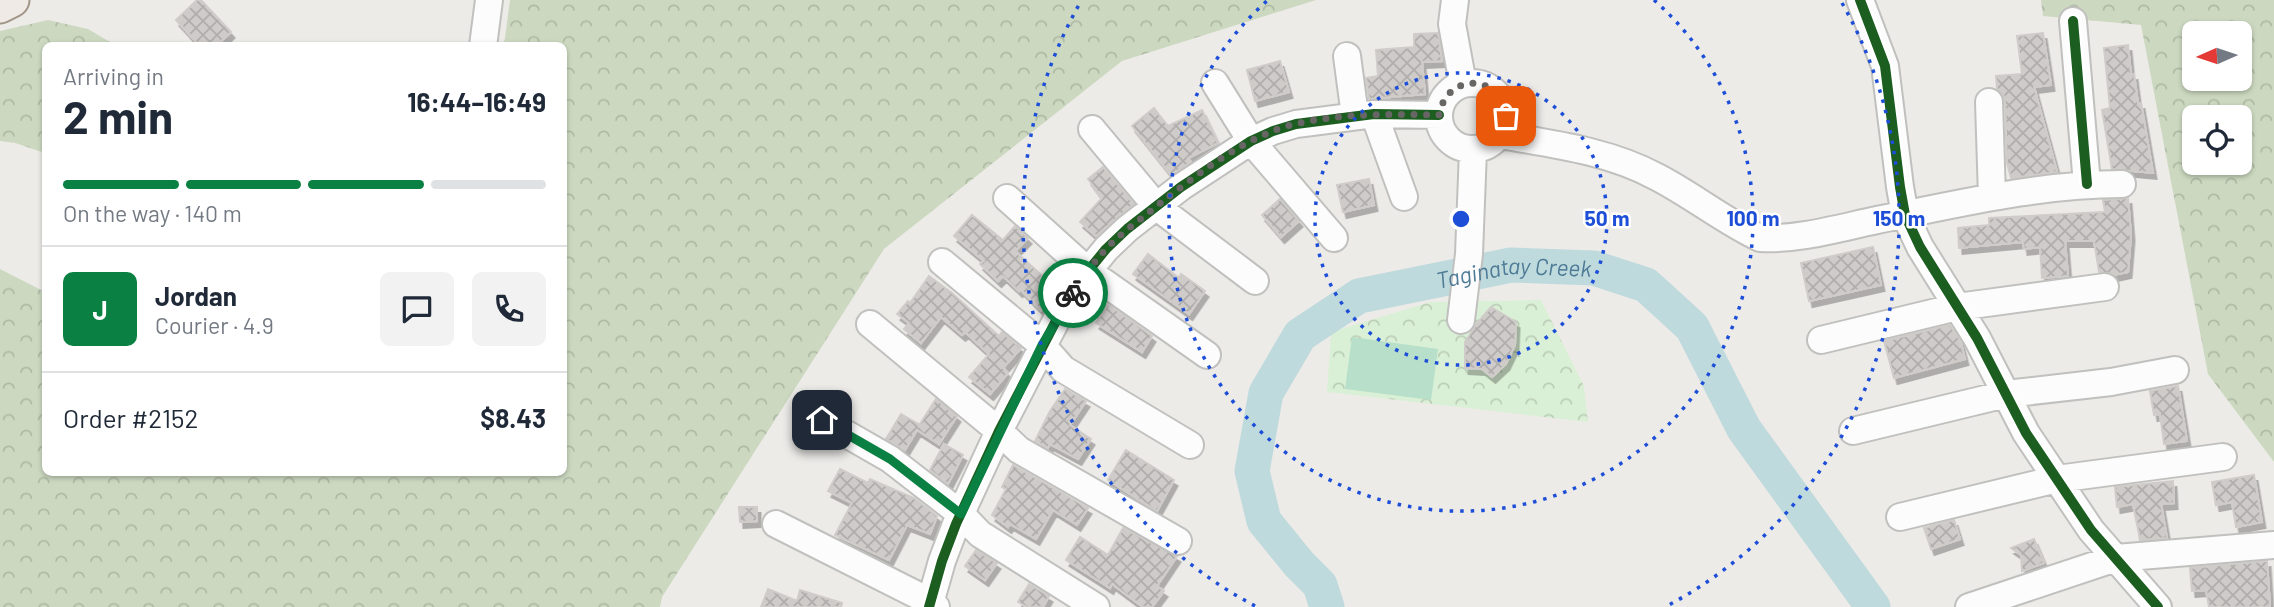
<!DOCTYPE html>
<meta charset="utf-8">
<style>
:root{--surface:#fff;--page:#f2f2f3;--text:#1f2937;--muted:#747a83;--line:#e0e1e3;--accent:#0b8043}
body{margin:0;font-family:Barlow,sans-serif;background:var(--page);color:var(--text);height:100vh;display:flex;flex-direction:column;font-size:26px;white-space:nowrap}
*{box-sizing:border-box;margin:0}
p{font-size:23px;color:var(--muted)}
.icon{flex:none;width:38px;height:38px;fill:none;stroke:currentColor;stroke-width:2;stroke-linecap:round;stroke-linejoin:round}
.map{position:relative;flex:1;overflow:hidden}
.drawer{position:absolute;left:42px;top:42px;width:525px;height:434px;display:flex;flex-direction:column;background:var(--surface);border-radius:10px;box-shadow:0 2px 5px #0004}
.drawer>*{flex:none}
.needle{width:46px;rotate:267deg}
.buttons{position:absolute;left:2182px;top:21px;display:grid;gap:14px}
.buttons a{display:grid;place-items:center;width:70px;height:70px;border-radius:10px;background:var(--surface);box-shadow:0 2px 5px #0004;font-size:35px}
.pin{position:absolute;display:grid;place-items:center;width:60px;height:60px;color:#fff;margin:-30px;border-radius:14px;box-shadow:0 4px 10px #0006}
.courier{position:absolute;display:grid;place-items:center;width:70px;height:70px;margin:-35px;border:5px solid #0b8043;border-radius:50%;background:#fff;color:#222;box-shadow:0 2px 9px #0007}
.summary em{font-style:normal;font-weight:700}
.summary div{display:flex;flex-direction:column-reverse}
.summary{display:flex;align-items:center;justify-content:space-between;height:119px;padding:0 21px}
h1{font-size:46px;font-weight:700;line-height:52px}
.bar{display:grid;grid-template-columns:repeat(4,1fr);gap:10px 7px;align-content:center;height:84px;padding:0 21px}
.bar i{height:9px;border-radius:5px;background:var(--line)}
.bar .active{background:var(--accent)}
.bar p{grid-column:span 4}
.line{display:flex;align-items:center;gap:18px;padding:0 21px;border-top:2px solid var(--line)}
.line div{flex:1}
.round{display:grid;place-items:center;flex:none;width:74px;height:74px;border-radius:10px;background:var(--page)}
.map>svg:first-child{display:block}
.forest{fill:url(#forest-crowns);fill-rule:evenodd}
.park{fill:url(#park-crowns)}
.pitch{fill:#b8dfc9}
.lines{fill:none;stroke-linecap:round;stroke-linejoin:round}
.river{stroke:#bfdadd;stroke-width:35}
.building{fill:url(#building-cross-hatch);stroke:#d0ccca;stroke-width:2;filter:url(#shadow)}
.minor-casing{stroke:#c0c0be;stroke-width:30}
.major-casing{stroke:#a19587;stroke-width:37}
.minor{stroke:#fcfcfc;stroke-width:26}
.major{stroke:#f0eae6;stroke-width:33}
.cycleway-casing{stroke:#fff;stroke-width:15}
.cycleway{stroke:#1b5e20;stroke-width:10}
.done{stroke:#676665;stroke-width:7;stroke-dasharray:0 12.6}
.route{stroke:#0b8043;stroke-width:9}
.ring{fill:none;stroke:#1d4ed8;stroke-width:3.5;stroke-dasharray:3.5 7}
.labels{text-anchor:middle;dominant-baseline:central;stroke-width:5;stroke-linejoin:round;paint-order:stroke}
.water-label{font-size:23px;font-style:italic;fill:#4e7b96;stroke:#fff}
.centre{fill:#1d4ed8;stroke:#fff;stroke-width:3.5}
.ring-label{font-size:21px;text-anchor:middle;font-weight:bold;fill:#1d4ed8;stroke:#fff;stroke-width:5;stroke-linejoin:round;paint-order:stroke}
</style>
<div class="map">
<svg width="2274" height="607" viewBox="0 0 2274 607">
<defs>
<pattern id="forest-crowns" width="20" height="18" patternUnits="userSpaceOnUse" patternTransform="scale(1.75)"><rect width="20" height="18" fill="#ccd9c0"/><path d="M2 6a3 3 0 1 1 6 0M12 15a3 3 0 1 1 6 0" fill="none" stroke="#afbaa5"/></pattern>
<pattern id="park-crowns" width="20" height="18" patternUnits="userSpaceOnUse" patternTransform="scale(1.75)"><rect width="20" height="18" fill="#daf0d6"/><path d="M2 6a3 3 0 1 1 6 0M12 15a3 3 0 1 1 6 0" fill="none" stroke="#bbcdb7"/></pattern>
<pattern id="building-cross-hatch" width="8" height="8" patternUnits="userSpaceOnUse" patternTransform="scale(1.75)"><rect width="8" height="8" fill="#cecbc9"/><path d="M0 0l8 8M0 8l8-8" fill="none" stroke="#b0aeac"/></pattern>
<filter id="shadow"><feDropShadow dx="3.5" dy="6" stdDeviation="0" flood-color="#0004"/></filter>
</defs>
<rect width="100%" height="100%" fill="#edebe8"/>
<path class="forest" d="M510,0H1316L1122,61L884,249L662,597L660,607H0V269L45,292L46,472H564V46L504,45Z
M2041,0H2274V462L2208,374L2141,25L2043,16ZM2194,33H2240V79H2194ZM2194,117H2240V163H2194Z
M48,20L88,29L115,45L46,46L45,153L15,143L0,141V31Z"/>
<path class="park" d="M1541,300L1584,386L1588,422L1327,392L1331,332L1430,302Z"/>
<path class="pitch" d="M1352,337L1438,349L1431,400L1345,389Z"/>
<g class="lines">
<path class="river" id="s1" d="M1327,607L1320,585L1299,564L1264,521L1252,471L1266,393L1300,335L1359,296L1511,265L1594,268L1646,285L1692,327L1744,429L1873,607"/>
</g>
<path class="building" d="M197,0H201L231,32L216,46H200L176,20Z
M1438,33L1442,61L1422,62L1425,94L1369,99L1366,78L1378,76L1376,50L1414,47V34Z
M2043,33L2051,85L2034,87L2057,172L2011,178L2007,163L2005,102L2003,94L1997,89L1996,76L2022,74L2017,36Z
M2128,45L2131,75L2134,74L2138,104L2141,103L2153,173L2112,169L2102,110L2110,108L2104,48Z
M1280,61L1289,92L1255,101L1247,70Z
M1154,108L1168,126L1202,110L1218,143L1188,158L1191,162L1171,175L1132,126Z
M1103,167L1134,204L1096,236L1080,222L1102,198L1088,179Z
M1369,179L1374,205L1343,212L1337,185Z
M2128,198L2131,235L2128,272L2114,275L2099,272L2094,241H2065L2068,276L2042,278L2040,247L2024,249L2023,242L1959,248L1958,228L1989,225V218L2105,212L2103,200Z
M1280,199L1299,221L1281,237L1262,215Z
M972,215L1003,240L1015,226L1028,238L1015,251L1057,289L1041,310L1020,289L1019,291L1003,276L998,281L980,264L984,261L954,236Z
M1873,247L1881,285L1809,301L1801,263Z
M1148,254L1179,278L1181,274L1205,291L1189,314L1133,274Z
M929,276L952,293L999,336L1002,332L1021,348L1003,368L1008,373L990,394L969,377L989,354L965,332L962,335L941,317L921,343L904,329L909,323L897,314L908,301L910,303Z
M1108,304L1152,336L1142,352L1096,323Z
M1491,307L1516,322L1515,345L1506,364L1492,377L1482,369L1465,368V342L1477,323Z
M1950,325L1960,340L1965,359L1894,378L1884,341Z
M2178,386L2187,441L2164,444L2160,414L2154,415L2150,391Z
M1065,389L1086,401L1070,425L1091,439L1078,459L1050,444L1048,448L1035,441L1050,411Z
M936,399L957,416L939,444L917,430L905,450L886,439L901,414L920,425L918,427Z
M944,444L963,455L948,484L930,470Z
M1126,450L1174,480L1157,511L1108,480Z
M1013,465L1088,508L1077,525L1053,510L1036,539L1010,524L1008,527L992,515L1006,489L1002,487Z
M840,469L868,483L870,479L914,498L937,516L930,534L907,525L889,560L835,535L852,503L828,491Z
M2254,475L2262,522L2236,527L2232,502L2216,505L2212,482Z
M2173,481L2174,503L2161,504L2167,538L2140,540L2133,504L2117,507L2115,487Z
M739,507H757V521L740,522Z
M1954,520L1960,539L1931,549L1924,528Z
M1123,528L1177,556L1157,586L1164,591L1152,607H1143L1112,584L1110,588L1066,560L1080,537L1108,555Z
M2034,539L2044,563L2022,571L2021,555L2011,548Z
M976,550L997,563L985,580L965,566Z
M2267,561L2270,607H2209L2206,590L2192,591L2190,568Z
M1029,584L1049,596L1043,607H1027L1018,602Z
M768,589L797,601L800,590L842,603L841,607H761Z"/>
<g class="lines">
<defs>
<path id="minor" d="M1455,0L1452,24L1463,84
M1860,0L1885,66L1900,187L1905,215L1920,247L1977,338L2026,433L2091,530L2158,607
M2073,21L2087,184
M483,46L489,0
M1347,56L1355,116
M1439 116a33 33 0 1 1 66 0a33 33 0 1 1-66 0Z
M1215,83L1251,141L1334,238
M1989,102L1992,197
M1374,114L1404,197
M1092,129L1157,207L1255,281
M1500,135C1553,144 1609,151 1657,177C1692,195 1724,221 1760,238C1799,240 1839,228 1877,220C1958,204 2039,184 2122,184
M1007,198L1088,271L1207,355
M942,262L1042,345L1063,369L1190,445
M1461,320L1469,254L1473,150
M870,324L999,431L1019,450L1178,541
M1821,340L1957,307L2105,287
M822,420L890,459L961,514L980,534L1096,607
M1853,431L2006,394L2111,382L2175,370
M1900,517L2057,479L2223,457
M776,524L931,602L936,607
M929,607L942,561L956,524L999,431L1058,317L1088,271L1106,249L1127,229L1181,187L1251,141L1273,131L1296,124L1374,114L1439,115
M1969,607L2116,558L2274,545"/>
<path id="major" d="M0,6L12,0"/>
</defs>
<use href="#minor" class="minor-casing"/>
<use href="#major" class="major-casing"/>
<use href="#minor" class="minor"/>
<use href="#major" class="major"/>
<defs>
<path id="cycleway" d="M1860,0L1885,66L1900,187L1905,215L1920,247L1977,338L2026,433L2091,530L2158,607
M2073,21L2087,184
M929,607L942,561L956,524L999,431L1058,317L1088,271L1106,249L1127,229L1181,187L1251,141L1273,131L1296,124L1374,114L1439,115"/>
</defs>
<use href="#cycleway" class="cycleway-casing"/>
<use href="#cycleway" class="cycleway"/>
</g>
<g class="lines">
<path class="done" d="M1073,293C1083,278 1093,263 1105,250C1121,233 1140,220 1158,205C1198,174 1245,136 1295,124C1342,113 1391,114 1439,115C1447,72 1500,73 1506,116"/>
<path class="route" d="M822,420L890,459L961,514L1042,345L1073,293"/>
</g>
<g class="ring">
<circle cx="1461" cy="219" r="146"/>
<path d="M1654 0A292 292 0 1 1 1268 0"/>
<path d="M1255 606A438 438 0 0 1 1080 3M1842 3A438 438 0 0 1 1667 606"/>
</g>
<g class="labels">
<g class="water-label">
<text stroke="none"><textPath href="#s1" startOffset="534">Taginatay Creek</textPath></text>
</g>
</g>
<circle cx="1461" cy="219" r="10" class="centre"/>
<g class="ring-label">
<text x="1607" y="226">50 m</text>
<text x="1753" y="226">100 m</text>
<text x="1899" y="226">150 m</text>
</g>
</svg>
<div class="buttons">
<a><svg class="needle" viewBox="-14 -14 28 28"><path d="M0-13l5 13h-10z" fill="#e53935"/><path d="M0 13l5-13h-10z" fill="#747a83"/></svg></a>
<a><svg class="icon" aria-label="locate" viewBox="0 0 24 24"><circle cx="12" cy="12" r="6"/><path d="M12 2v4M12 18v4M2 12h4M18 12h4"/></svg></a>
</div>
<div class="pin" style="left:1506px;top:116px;background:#ea580c"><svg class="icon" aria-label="bag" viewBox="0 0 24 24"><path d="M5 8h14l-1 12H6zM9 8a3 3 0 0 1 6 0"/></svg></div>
<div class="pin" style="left:822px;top:420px;background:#1f2937"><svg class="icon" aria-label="home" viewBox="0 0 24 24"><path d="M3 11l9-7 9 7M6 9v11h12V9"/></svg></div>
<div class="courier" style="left:1073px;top:293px"><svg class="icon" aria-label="bike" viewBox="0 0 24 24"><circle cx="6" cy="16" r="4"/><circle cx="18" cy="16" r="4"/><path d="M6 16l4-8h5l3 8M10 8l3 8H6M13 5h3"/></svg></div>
<section class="drawer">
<div class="summary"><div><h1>2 min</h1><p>Arriving in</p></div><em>16:44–16:49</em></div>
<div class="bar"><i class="active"></i><i class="active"></i><i class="active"></i><i></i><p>On the way · 140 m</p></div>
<div class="line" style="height:126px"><b class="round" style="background:var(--accent);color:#fff">J</b><div><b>Jordan</b><p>Courier · 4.9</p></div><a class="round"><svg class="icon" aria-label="chat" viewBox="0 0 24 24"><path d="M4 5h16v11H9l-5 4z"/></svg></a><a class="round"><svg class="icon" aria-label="phone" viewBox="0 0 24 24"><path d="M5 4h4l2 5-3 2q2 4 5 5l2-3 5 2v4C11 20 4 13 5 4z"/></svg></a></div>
<div class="line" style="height:91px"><div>Order #2152</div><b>$8.43</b></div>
</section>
</div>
